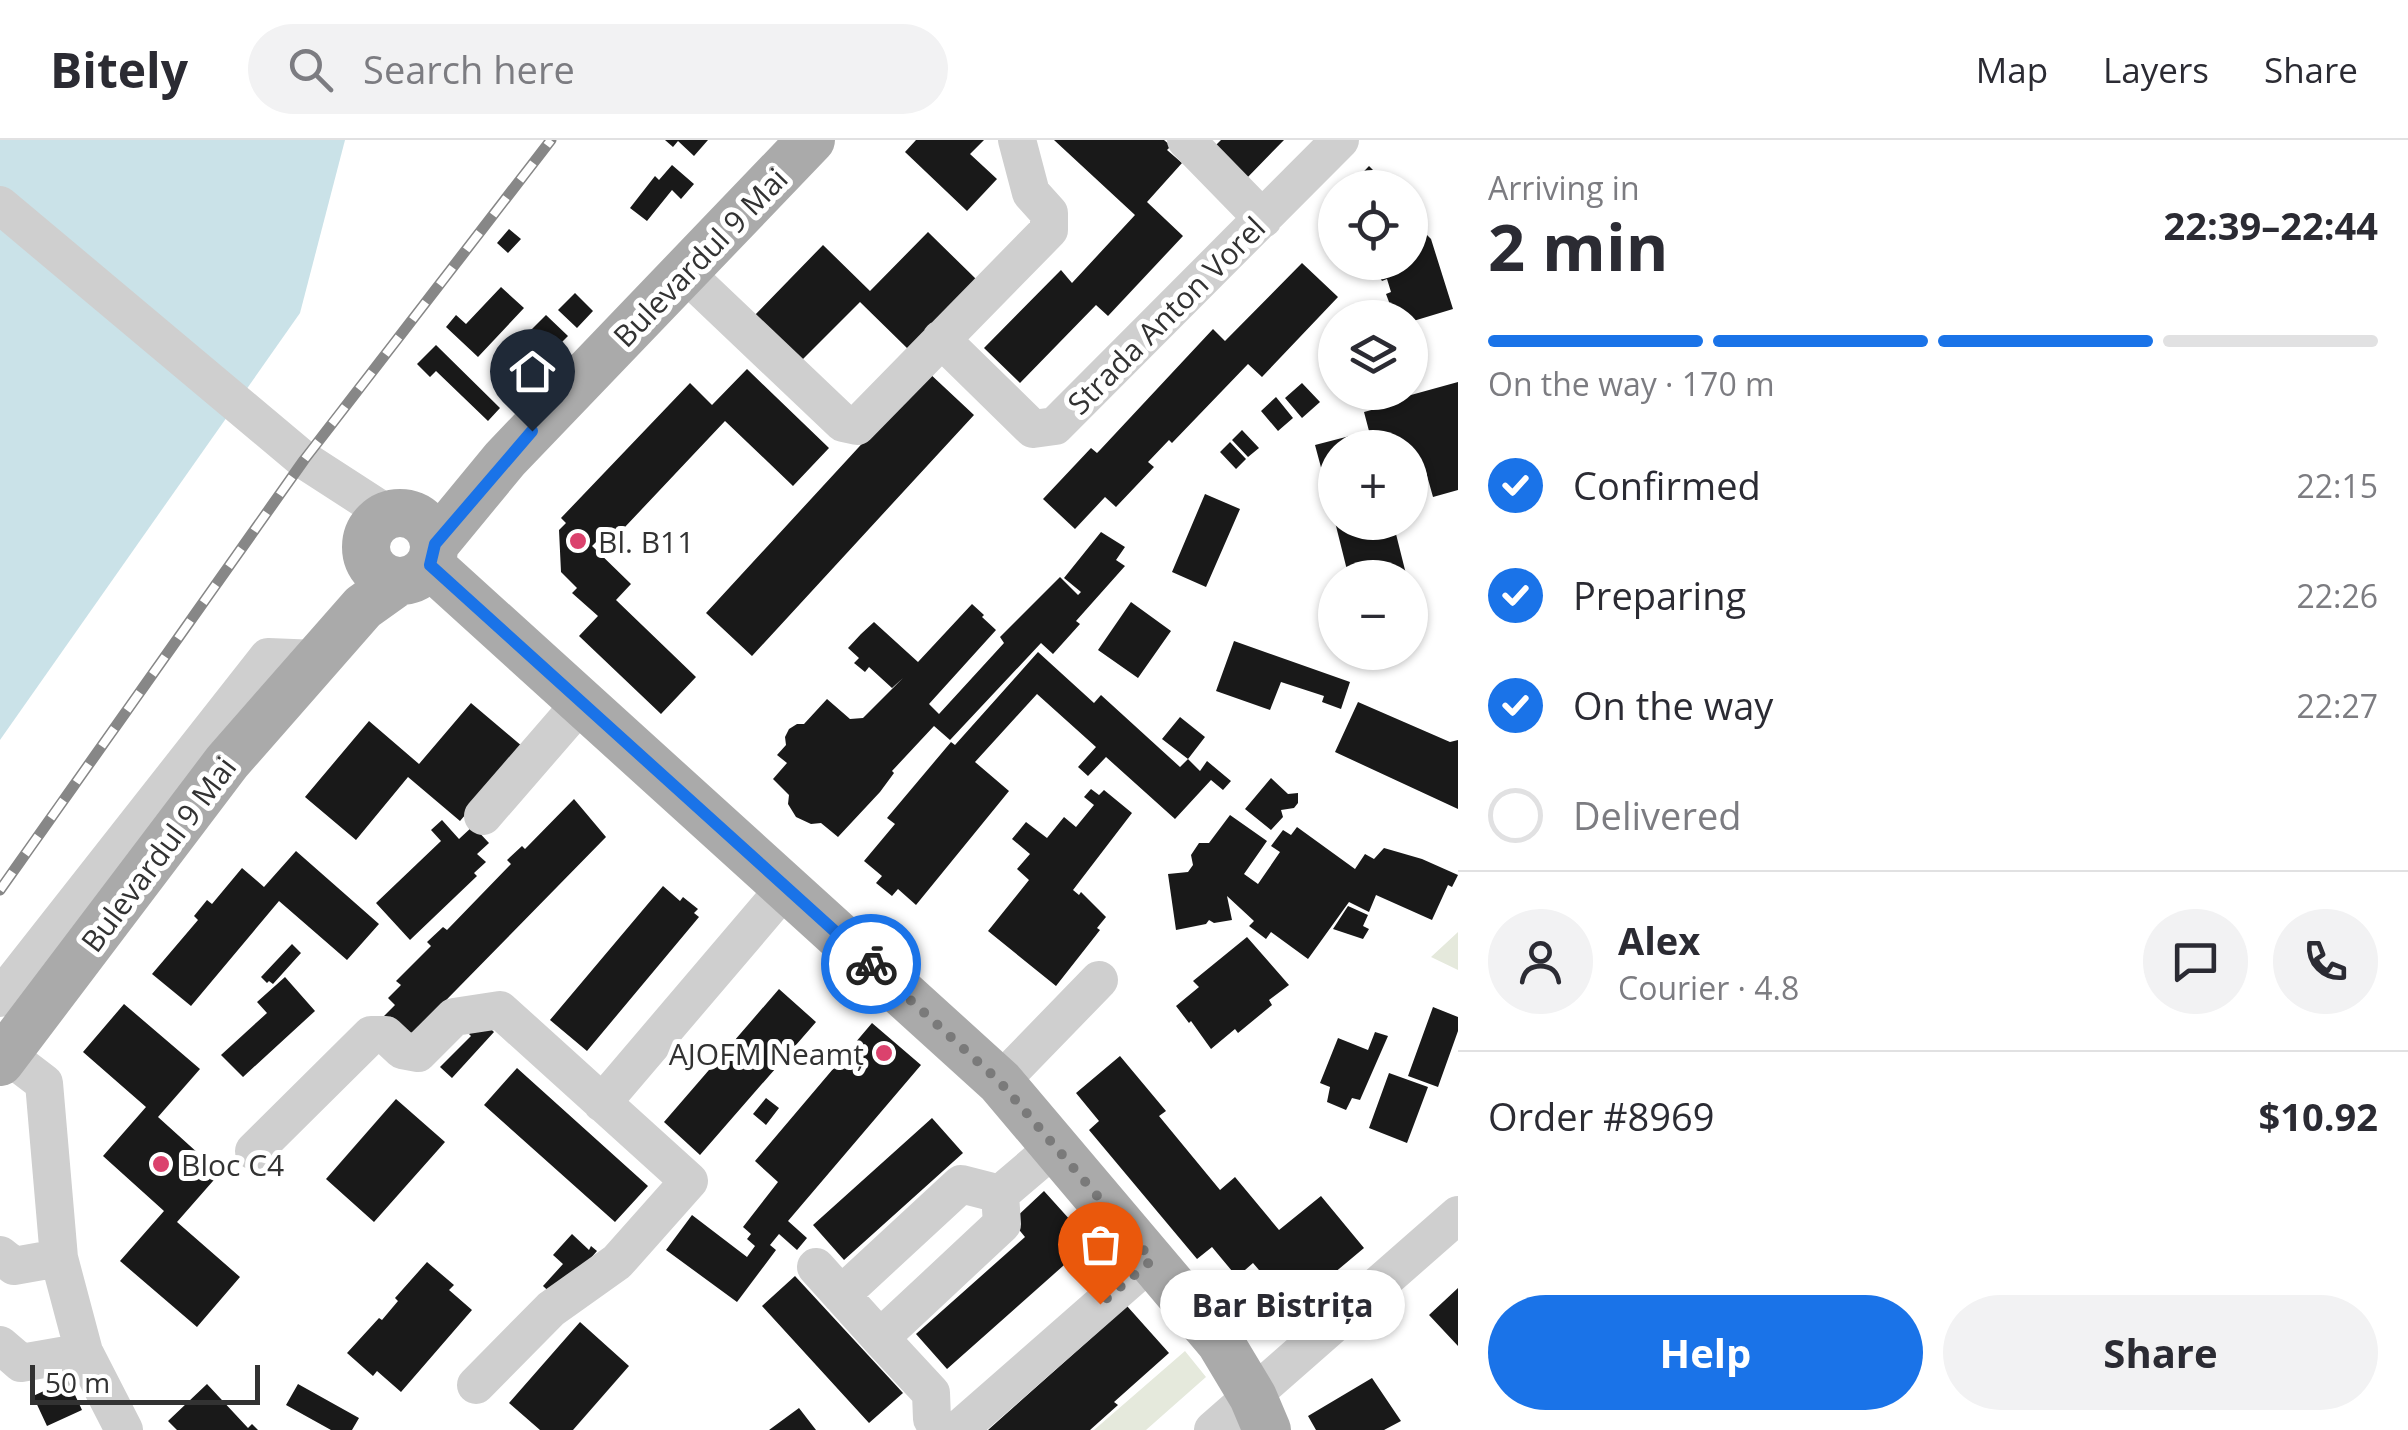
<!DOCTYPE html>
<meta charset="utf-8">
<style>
:root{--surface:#fff;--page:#f2f2f3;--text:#2b2b33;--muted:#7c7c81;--line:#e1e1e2;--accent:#1a73e8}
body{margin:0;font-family:"Open Sans",sans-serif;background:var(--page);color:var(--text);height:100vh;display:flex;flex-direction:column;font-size:38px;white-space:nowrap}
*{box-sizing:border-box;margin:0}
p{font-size:32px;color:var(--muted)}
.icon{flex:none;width:55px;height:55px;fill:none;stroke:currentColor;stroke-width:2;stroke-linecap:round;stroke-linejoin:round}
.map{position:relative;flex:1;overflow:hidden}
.drawer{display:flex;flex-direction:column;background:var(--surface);width:950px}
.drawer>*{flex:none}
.controls{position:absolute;left:1318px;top:30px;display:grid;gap:20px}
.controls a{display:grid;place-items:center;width:110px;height:110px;border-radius:50%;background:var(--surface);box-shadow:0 2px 8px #0004;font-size:50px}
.scale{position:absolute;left:30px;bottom:25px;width:230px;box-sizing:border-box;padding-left:10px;border:5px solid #323232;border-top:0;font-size:28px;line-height:35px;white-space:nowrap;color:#323232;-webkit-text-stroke:8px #fff;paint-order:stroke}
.pin{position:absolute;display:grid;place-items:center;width:85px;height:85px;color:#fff;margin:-102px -42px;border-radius:50% 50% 50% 0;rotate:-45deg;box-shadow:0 0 10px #0007}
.pin .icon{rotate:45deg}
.courier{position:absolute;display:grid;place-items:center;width:100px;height:100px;margin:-50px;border:8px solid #1a73e8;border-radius:50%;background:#fff;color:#222;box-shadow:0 2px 12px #0007}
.bubble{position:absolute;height:70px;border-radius:35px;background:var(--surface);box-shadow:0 2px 8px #0004;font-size:32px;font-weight:700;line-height:70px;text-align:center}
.overview em{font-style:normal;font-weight:700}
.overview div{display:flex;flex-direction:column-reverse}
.overview{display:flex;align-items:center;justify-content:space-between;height:170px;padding:0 30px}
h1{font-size:65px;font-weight:700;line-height:75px}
.bar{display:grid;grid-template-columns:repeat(4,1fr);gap:15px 10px;align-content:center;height:120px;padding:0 30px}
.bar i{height:12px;border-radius:8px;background:var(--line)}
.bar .selected{background:var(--accent)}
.bar p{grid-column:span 4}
.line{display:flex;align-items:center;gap:25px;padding:0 30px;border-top:2px solid var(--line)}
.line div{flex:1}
.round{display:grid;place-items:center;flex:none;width:105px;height:105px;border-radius:52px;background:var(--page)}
ol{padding:0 30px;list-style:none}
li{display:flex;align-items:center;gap:30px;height:110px}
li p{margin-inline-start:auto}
li .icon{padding:10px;border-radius:50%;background:var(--accent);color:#fff;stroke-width:4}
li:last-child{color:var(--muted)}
li i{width:55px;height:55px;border:5px solid var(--line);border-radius:50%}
.cta{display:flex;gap:20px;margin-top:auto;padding:20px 30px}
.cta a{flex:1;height:115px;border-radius:60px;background:var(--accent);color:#fff;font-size:40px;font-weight:700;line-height:115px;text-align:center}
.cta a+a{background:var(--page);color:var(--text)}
header{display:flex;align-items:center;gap:60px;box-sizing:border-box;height:140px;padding:0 50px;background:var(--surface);border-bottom:2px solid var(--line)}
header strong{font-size:48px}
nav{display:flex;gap:55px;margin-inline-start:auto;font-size:35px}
.search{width:700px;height:90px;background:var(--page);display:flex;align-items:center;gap:25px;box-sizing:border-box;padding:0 35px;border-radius:55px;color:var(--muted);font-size:38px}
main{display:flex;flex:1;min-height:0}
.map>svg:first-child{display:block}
.green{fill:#e5e9dc}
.water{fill:#cae2e8}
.building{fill:#191919}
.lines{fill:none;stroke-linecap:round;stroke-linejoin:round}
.minor{stroke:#cfcfcf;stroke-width:38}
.major{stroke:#aaa;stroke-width:48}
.rail-casing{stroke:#878787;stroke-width:11}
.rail{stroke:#fff;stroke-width:8;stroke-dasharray:22;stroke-linecap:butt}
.done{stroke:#7a7a7a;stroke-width:10;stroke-dasharray:0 18}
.route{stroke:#1a73e8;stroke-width:12}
.poi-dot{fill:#db426d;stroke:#fff;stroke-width:4}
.labels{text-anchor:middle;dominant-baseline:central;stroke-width:10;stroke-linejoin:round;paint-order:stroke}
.street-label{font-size:30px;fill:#323232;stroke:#fff}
.poi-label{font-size:30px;fill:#323232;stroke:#fff;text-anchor:start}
</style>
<header>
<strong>Bitely</strong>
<div class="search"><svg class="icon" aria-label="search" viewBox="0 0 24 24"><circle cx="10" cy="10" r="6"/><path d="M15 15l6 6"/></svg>Search here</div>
<nav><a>Map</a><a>Layers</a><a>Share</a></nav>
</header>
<main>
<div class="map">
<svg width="1458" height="1290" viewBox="0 0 1458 1290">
<rect width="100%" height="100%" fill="#fff"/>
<path class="green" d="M1458,792V830L1431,817Z
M1185,1211L1206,1237L1146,1290H1094Z"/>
<path class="water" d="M0,0H345L300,173L0,600Z"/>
<path class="building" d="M665,0H708L694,16L678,1L673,7Z
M916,0H984L970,14L997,39L967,71L905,12Z
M1054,0H1164L1171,6L1167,10L1182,23L1147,62L1183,96L1108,176L1096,165L1020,243L984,208L1061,130L1072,143L1135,75Z
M1221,0H1284L1245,40L1213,8Z
M672,25L694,44L681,59L672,50L647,81L630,68L655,36L659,40Z
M1369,26L1391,48H1348Z
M1335,60V89L1321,75Z
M1410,66L1417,73L1411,79L1431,99L1453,169L1410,182V178H1395L1386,154L1391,152L1387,139L1382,141L1370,122H1410Z
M509,89L521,99L508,113L497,103Z
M928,92L976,139L908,209L860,162L799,223L753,177L823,105L870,151Z
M1302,123L1338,157L1262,237L1248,224L1172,303L1169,300L1148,322L1154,327L1116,367L1105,357L1075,389L1043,359L1091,308L1097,313L1100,310L1213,189L1225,201Z
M501,147L524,168L478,217L446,187L456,175L466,184Z
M575,153L593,171L577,188L558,170Z
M546,175L568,196L551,213L529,192Z
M436,205L500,268L488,281L436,231L430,237L417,224Z
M747,229L829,308L793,346L725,281L608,405L601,397L592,406L631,444L616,460L696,537L661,574L579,496L598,476L572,453L577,448L561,432L559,390L566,383L561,378L690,243L712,265Z
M928,232L974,275L752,516L706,473Z
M1458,242V350L1433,357L1426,332L1410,336V308H1335L1334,376L1315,305L1369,291L1364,272L1401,262L1400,258Z
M1302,243L1320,262L1302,278L1285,258Z
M1276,257L1293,278L1278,291L1261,271Z
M1242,290L1259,308L1248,317L1232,300Z
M1230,302L1246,319L1236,329L1220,312Z
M1205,354L1240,369L1206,447L1172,432Z
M1335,382H1393L1407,438H1349Z
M1101,392L1125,407L1116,420L1125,426L1076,481L1080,484L1053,514L1041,503L950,600L934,586L892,631L894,633L880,652L838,697L821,683L811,684L796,677L788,664L789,655L773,639L787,623L777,615L786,605L785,597L789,589L797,584H804L827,559L850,579L863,578L903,538L892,548L869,527L865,532L854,523L859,518L848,508L861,494L874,482L918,522L972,464L984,475L982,477L996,490L929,564L939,574L1004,503L1000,497L1060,437L1078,455L1081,452L1064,438Z
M1131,462L1171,491L1138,538L1098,510Z
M1234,501L1350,542L1341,569L1322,562L1324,556L1281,542L1270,570L1216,551Z
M1038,512L1094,563L1101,555L1180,627L1188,619L1200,631L1207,621L1231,641L1223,650L1211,640L1175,679L1106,617L1088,636L1078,627L1096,607L1037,554L975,622L1009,651L916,765L898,749L892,756L876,743L882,736L864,721L895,684L887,678L951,602L955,605Z
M1358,562L1450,602L1458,600V669L1335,612Z
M471,563L523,607L460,681L408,637L356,700L305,657L369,581L419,624Z
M1180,577L1205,597L1188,619L1162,599Z
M1271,638L1288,654L1298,653V663L1294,668L1281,670L1283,677L1271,690L1245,669Z
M1091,649L1099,655L1104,650L1132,673L1073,750L1079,755L1081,752L1106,777L1097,788L1100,790L1056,846L988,791L1029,740L1017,729L1030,714L1012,699L1026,682L1047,698L1064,677L1076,687L1094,665L1084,657Z
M574,659L606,697L406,901L382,878L395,865L388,858L401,845L396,841L431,806L427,802L443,787L447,790L511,724L507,720L522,706L525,709Z
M1230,675L1267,701L1244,734L1258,744L1280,712L1271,706L1283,690L1291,695L1297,687L1355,729L1365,714L1374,719L1384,708L1422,719L1458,735L1452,747L1448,745L1432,780L1376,755L1369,772L1349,762L1308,819L1271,792L1266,799L1249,786L1254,781L1227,756L1232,780L1214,783L1209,780L1206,784L1176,790L1168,734L1188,732L1193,725L1191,715L1199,703H1209Z
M442,680L459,699L473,686L489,703L477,714L486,722L474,733L477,736L410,800L376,763L441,701L431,690Z
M296,711L379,784L347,820L279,761L191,866L152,834L198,780L194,776L207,760L212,764L242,728L264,747Z
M663,746L680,761L683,757L698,769L694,773L699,777L587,911L550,880Z
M1348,766L1368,775L1363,786L1369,789L1363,799L1333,789Z
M1247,797L1289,845L1269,860L1272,865L1238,893L1235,889L1211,909L1191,881L1189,883L1176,866L1199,847L1193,841Z
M292,804L301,813L273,844L269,841L267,843L261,837Z
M285,837L315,871L243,937L221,915L267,873L257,862Z
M779,849L816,882L700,1015L664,982Z
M124,864L200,929L158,977L220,1033L177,1082L240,1137L197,1187L120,1121L164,1071L103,1016L146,967L83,912Z
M1433,867L1458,877V891L1438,947L1408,936Z
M481,880L494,892L452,938L440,927L471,896L469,894Z
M872,883L921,925L788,1081L807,1098L797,1110L779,1094L770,1105L776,1110L737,1162L666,1110L692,1075L747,1117L755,1106L747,1099L751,1094L743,1087L778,1042L755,1021Z
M1375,892L1388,896L1360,960L1352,958L1346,970L1327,962L1330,947L1320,943L1338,898L1368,910Z
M1120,916L1166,971L1159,976L1220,1050L1235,1037L1279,1090L1321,1056L1364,1108L1315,1149L1306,1139L1283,1158L1253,1123L1237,1137L1212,1107L1197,1119L1089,990L1099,981L1076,953Z
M517,928L648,1046L615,1082L484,965Z
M1389,933L1428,947L1407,1003L1369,988Z
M766,958L779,968L766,985L753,974Z
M396,959L445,1002L374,1082L326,1039Z
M932,978L963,1013L844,1120L813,1085Z
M1044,1051L1090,1102L947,1229L916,1194L1025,1097L1012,1081Z
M572,1094L589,1110L591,1106L597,1111L556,1158L543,1146L563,1124L553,1115Z
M427,1122L454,1145L449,1150L472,1170L401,1252L377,1231L373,1236L347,1213L379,1178L382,1180L398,1161L395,1158Z
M1101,1125L1107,1132L1099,1141L1092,1134Z
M795,1136L903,1253L869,1283L762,1166Z
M1458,1148V1206L1429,1175Z
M1127,1166L1169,1213L1114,1262L1118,1265L1090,1290H988Z
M580,1182L629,1226L573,1290H540L509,1263Z
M1372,1238L1401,1281L1384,1290H1316L1308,1276Z
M68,1240L82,1270L47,1286L33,1256Z
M207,1244L248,1288L252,1284L258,1290H177L168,1281Z
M298,1244L359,1278L352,1290H331L286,1265Z
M799,1268L816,1290H769Z"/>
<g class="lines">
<path class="minor" d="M1186,0L1263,79
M0,65L304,320L389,375
M684,132L843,283L857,286L1049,90V73L1031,53L1017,0
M941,199L1033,289L1055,286L1340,0
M483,676L581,563
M0,858L268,517L318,519
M6,914L44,943L59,1118L84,1212L124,1290
M1000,942L1099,840
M602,963L786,747
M254,1011L371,895H386L402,910L418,913L454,877L500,870L689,1041L617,1122L551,1169L476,1245
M0,1115L14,1126L59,1118
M816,1127L880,1198
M841,1155L961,1044L1000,1054L1055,1007
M0,1205L21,1223L84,1212
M943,1290L932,1279L931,1253L880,1198L1002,1084L1000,1054
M958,1290L1152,1120
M1213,1290L1458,1075"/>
<path class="major" d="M366 407a34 34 0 1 1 68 0a34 34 0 1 1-68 0Z
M435,404L505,319L811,0
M430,425L1000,942L1220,1202L1253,1257L1267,1290
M0,922L227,622L363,467L398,442"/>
<defs>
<path id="rail" d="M0,750L304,320L551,0"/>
</defs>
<use href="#rail" class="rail-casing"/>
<use href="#rail" class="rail"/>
</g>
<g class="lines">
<path class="done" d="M871,824L1000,942L1152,1120L1100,1164"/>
<path class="route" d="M532,291L435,404L430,425L871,824"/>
</g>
<g class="poi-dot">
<circle cx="578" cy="401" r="10"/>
<circle cx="884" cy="913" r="10"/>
<circle cx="161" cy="1024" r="10"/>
</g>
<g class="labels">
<g class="street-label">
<text transform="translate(700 117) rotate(-46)">Bulevardul 9 Mai</text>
<text transform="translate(1166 175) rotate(-45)">Strada Anton Vorel</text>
<text transform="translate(158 714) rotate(-53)">Bulevardul 9 Mai</text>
</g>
<g class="poi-label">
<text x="598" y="401">Bl. B11</text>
<text x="864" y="913" text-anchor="end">AJOFM Neamț</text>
<text x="181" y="1024">Bloc C4</text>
</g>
</g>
</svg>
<div class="controls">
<a><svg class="icon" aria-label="locate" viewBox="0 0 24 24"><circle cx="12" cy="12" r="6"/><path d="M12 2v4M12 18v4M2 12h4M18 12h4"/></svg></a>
<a><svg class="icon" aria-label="layers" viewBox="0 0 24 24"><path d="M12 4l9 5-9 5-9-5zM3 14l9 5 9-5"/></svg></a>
<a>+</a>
<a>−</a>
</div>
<div class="scale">50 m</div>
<div class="pin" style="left:1100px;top:1164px;background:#ea580c"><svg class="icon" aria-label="bag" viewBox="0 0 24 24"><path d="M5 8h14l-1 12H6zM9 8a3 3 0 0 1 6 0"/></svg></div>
<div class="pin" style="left:532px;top:291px;background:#1f2937"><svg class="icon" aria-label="home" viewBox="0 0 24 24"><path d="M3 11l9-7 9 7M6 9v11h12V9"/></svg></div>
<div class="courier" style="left:871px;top:824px"><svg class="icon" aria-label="bike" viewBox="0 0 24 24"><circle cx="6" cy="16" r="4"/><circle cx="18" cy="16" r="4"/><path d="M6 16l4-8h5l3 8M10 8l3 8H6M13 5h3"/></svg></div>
<div class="bubble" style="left:1160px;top:1130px;width:245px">Bar Bistrița</div>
</div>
<section class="drawer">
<div class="overview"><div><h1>2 min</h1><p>Arriving in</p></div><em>22:39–22:44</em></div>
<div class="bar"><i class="selected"></i><i class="selected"></i><i class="selected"></i><i></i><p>On the way · 170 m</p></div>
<ol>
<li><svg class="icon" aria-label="check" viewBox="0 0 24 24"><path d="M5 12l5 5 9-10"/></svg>Confirmed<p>22:15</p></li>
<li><svg class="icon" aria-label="check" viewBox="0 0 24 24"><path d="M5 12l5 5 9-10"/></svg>Preparing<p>22:26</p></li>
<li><svg class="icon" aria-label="check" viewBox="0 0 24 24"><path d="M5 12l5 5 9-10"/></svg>On the way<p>22:27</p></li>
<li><i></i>Delivered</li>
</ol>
<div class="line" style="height:180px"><a class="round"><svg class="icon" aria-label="person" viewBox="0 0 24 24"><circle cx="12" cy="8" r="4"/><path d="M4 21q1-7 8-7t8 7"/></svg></a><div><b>Alex</b><p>Courier · 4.8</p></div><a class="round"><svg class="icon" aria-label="chat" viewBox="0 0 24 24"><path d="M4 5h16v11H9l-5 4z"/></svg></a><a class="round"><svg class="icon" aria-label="phone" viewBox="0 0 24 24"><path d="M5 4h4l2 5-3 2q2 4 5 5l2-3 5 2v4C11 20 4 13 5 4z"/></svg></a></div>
<div class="line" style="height:130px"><div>Order #8969</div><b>$10.92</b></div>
<div class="cta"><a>Help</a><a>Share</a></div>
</section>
</main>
